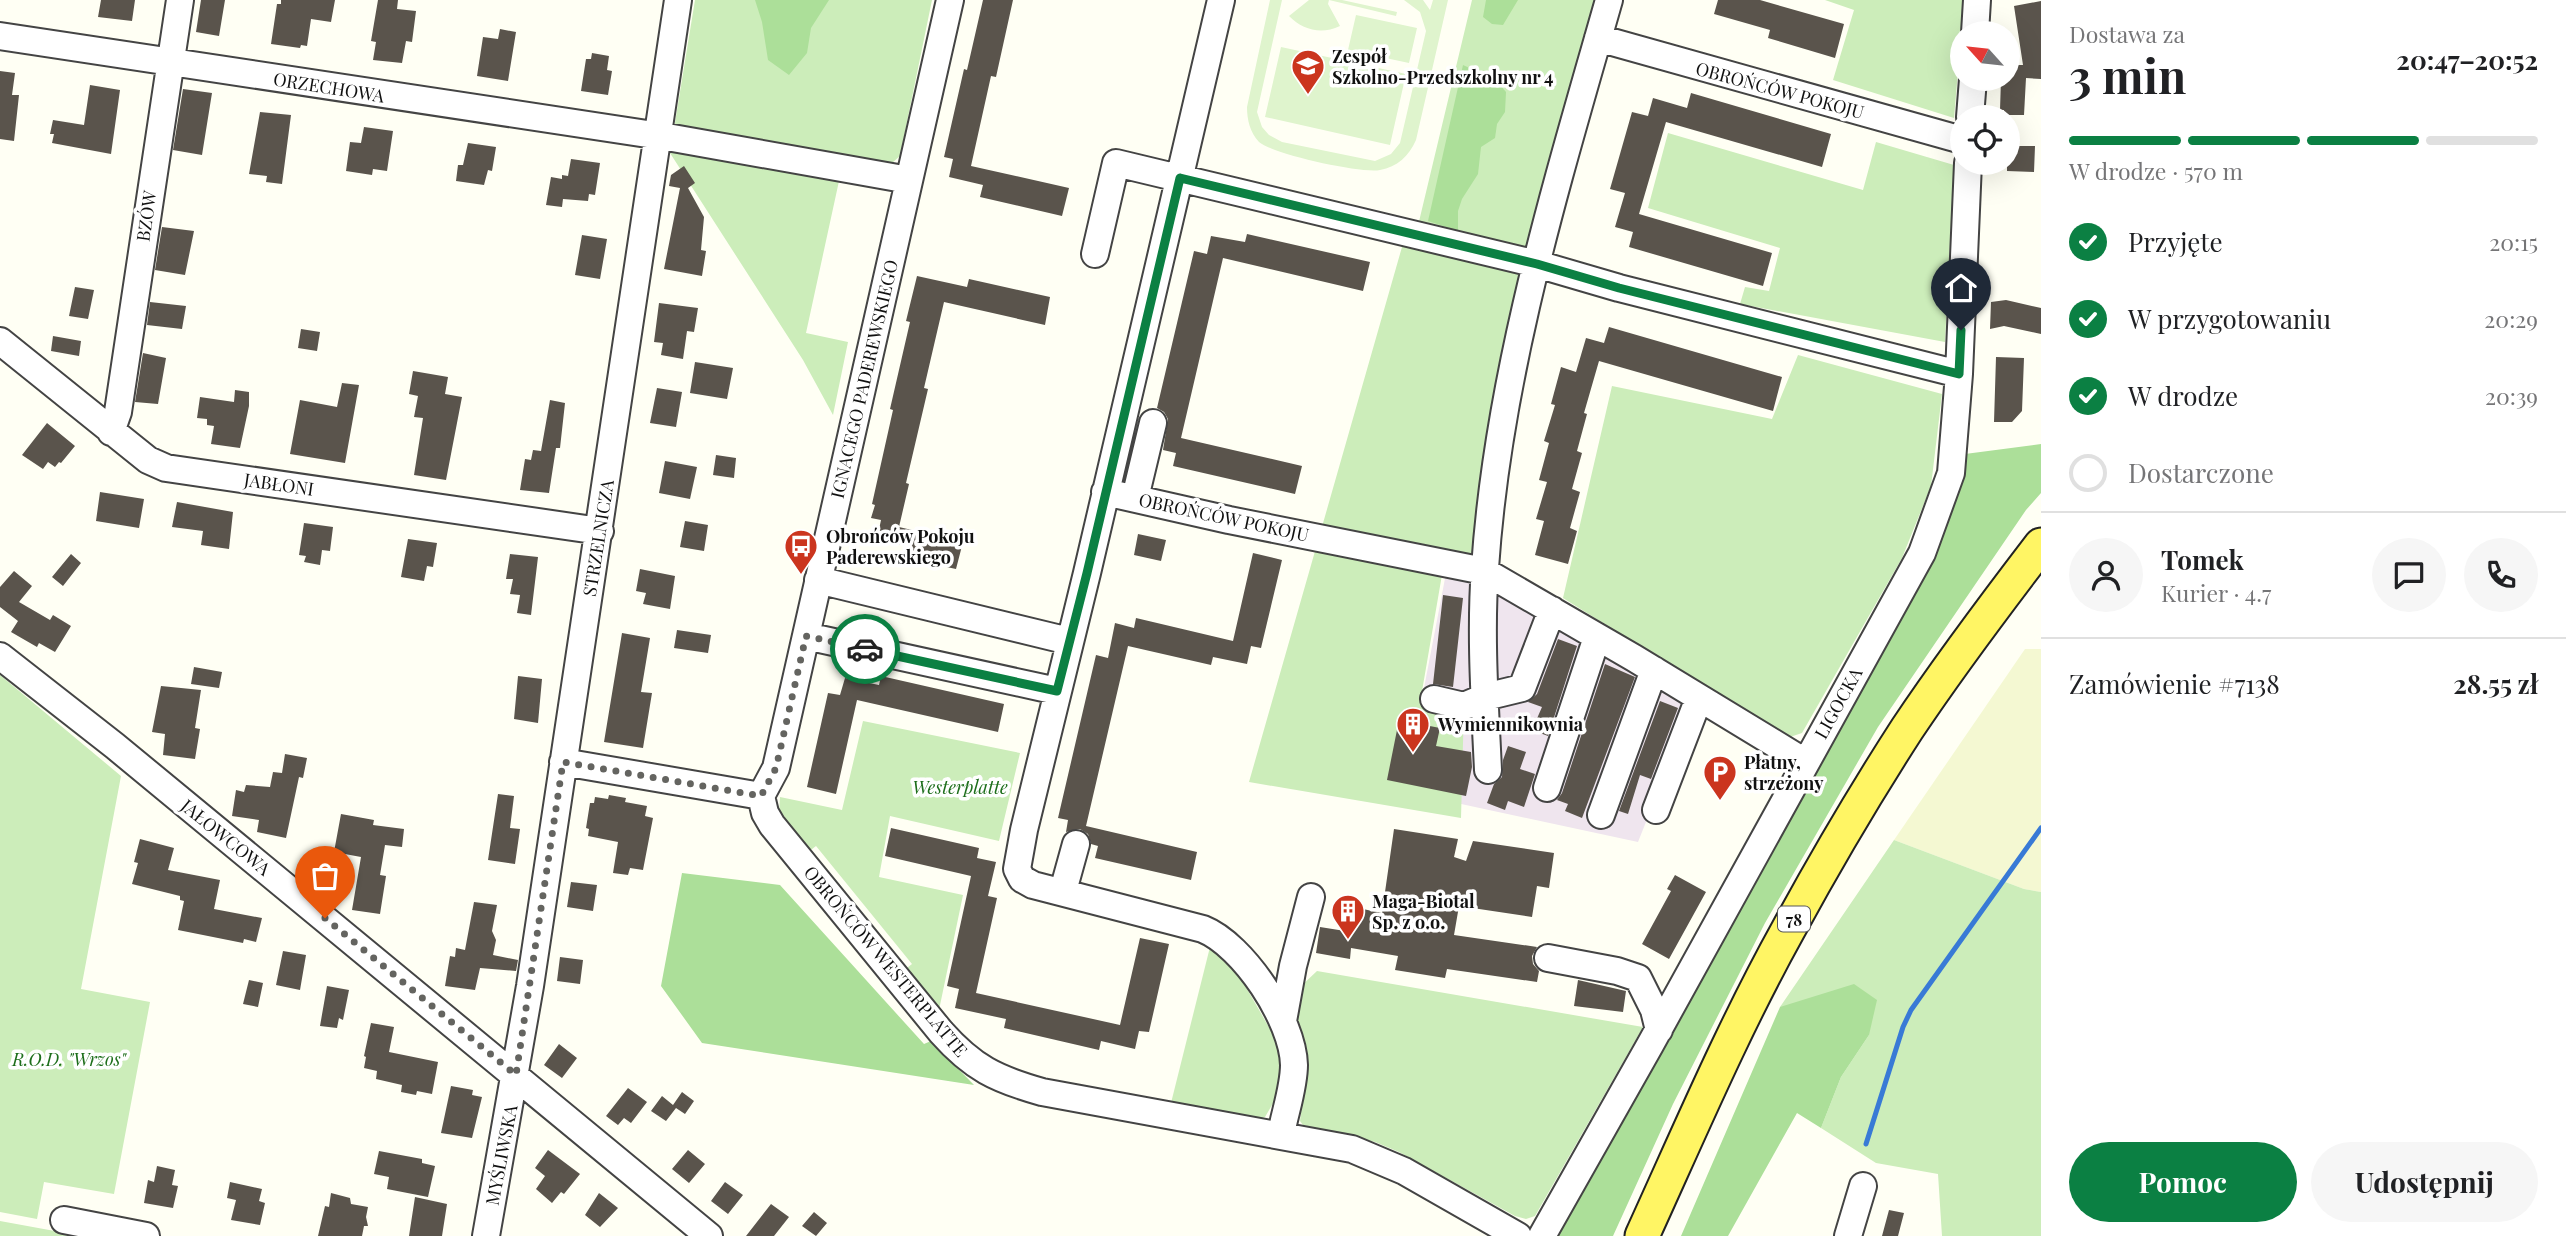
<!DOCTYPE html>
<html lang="pl">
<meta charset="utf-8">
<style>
:root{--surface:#fff;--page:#f6f6f6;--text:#202124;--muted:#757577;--line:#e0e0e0;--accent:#0b8043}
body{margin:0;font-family:"Playfair Display",serif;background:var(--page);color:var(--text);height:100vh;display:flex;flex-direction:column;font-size:26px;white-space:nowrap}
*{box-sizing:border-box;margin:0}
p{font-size:23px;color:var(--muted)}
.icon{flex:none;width:38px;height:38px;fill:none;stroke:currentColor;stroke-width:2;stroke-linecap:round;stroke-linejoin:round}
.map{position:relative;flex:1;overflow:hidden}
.drawer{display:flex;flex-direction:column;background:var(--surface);width:525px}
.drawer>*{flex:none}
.needle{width:46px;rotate:297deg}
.tools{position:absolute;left:1950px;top:21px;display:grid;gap:14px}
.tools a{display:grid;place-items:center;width:70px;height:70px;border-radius:50%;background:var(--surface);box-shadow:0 7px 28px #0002;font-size:35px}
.pin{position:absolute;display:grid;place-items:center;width:60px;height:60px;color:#fff;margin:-72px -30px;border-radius:50% 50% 50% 0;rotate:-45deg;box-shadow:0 0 7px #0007}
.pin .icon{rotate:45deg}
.courier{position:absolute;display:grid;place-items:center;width:70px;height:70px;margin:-35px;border:5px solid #0b8043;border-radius:50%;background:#fff;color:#222;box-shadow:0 2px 9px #0007}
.overview em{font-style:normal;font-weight:700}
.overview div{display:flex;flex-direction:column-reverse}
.overview{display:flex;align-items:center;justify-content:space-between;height:119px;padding:0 28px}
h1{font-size:46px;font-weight:700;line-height:52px}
.bar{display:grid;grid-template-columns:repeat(4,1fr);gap:10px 7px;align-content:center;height:84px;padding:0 28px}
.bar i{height:9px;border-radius:5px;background:var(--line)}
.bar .selected{background:var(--accent)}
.bar p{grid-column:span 4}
.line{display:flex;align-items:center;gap:18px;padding:0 28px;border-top:2px solid var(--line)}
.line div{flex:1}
.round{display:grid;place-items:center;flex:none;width:74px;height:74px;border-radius:37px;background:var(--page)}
ol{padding:0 28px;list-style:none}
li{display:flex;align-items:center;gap:21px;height:77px}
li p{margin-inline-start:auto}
li .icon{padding:7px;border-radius:50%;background:var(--accent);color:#fff;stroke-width:4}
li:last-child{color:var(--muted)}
li i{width:38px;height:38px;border:4px solid var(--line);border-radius:50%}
.primary-button{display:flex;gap:14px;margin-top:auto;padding:14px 28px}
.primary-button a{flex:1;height:80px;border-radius:42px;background:var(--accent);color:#fff;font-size:28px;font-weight:700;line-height:80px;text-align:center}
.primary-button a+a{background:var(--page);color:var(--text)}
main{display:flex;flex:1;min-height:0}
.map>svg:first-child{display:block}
.industrial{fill:#efe5ee}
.farmland{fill:#f4f8d2}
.green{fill:#ccedba}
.forest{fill:#acdf99}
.pitch{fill:#dff4cd}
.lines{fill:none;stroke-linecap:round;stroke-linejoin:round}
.stream{stroke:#387ad6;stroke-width:5}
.building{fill:#5a544c}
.minor-casing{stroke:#444;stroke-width:30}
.major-casing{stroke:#222;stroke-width:37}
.minor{stroke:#fff;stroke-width:26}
.major{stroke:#fff564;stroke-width:33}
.done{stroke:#646460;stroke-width:7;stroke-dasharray:0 12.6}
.route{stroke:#0b8043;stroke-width:9}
.labels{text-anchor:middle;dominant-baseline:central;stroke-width:7;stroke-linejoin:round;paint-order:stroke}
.shield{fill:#fff;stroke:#585858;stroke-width:2}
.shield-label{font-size:16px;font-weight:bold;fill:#111}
.poi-label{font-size:18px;font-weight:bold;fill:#111;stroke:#fff;text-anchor:start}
.street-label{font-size:18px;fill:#111;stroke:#fff}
.park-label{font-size:18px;font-style:italic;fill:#1d6e1b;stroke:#fff}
</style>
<main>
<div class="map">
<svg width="2041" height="1236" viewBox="0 0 2041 1236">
<rect width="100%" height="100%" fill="#fffff4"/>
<path class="industrial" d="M1447,568L1479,573L1695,699L1638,842L1438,799L1420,709Z"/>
<path class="farmland" d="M2025,649H2041V892L2024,889L1894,840Z"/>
<path class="green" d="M695,0H932L900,156L892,163L884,161L839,181L806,333L848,342L833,415L803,360L670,153Z
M1472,0H1609L1537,264L1484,571L1444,563L1421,697L1464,706L1461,818L1249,782L1406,233L1416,234Z
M1825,0H1964L1954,118L1833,80L1854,10Z
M1668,133L1863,190L1876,142L1954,165L1945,342L1740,304L1745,287L1769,291L1780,248L1648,208Z
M1798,355L1942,394L1931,486L1902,558L1802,733L1787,738L1563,598L1612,386L1772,419Z
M0,675L121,776L81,989L150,1002L114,1194L44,1182L37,1219L0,1212Z
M863,721L1020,753L999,841L890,816L879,877L963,895L939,1010L903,971L912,964L816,846L807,853L779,815L780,797L842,810Z
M1894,840L2024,889L2041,892V1236H1942L1938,1174L1876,1163L1821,1128L1841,1077L1869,1035L1780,1007Z
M1210,947L1239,975L1274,1036L1281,1065L1275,1100L1265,1117L1260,1119L1171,1103Z
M1317,971L1643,1027L1535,1216L1526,1219L1515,1216L1399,1152L1375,1142L1303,1125L1300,1121L1307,1063L1292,1021L1298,989Z
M0,1221L82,1236H0Z"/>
<path class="forest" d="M755,0H829L811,28L807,53L789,75L768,60L762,22Z
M1486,0H1518L1503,25L1492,24L1483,17Z
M1463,65L1496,80L1506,92L1505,112L1497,124L1495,138L1481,147L1478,174L1462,199L1458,211V231L1428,221Z
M2041,444V493L2026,510L1878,727L1765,923L1673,1104L1613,1236H1554L1908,596L1949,519L1965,454Z
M682,873L780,885L924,1044L931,1041L974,1085L702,1043L661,986Z
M1854,984L1877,1000L1869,1035L1841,1077L1821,1128L1797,1113L1728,1236H1681L1780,1007Z"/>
<path class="pitch" d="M1270,0H1282L1257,112L1262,127L1269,135L1282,142L1375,161L1391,154L1400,143L1426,31L1420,12L1404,0H1423L1430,10L1433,0H1448L1416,140C1409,156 1397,167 1380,170C1362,174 1272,154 1259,142C1250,132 1247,120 1247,107Z
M1309,0H1342L1397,12L1396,16L1329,0L1328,4L1340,26C1321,35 1303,30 1289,16Z
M1356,15L1417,28L1409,63L1348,50Z
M1281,47L1406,74L1390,145L1265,117Z"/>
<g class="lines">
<path class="stream" d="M1866,1144L1903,1027L1911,1010L2041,828"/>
</g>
<path class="building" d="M101,0H135L132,21L98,17Z
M201,0H225L219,36L196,32Z
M281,0H335L331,22L311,19L307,46L301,45L300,48L271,44L277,4H281Z
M378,0H398L397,9L416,11L412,42L406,41L402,63L373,60L376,42L371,41Z
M983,0H1013L996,77L991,76L971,166L1069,188L1062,216L980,197L983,185L949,177L953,159L944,157L964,69L967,70Z
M1718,0H1760L1844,24L1835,58L1768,38L1770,30L1714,14Z
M2041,1V79L2026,78L2024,115H2004V110H2000L2001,79H2007V65H2023L2014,6Z
M500,29L516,32L508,81L477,76L483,37L498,39Z
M592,53L609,56L607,70L612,71L608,95L581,91L586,59H591Z
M0,71L15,73L12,95H19L14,141L0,139Z
M90,85L120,90L111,154L52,143L54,134H50L53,120L84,125Z
M183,89L212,93L202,155L173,150Z
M1691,93L1831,134L1822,167L1666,122L1639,214L1772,253L1763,286L1629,247L1633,232L1615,227L1625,193L1610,189L1632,112L1648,116L1653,98L1687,108Z
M260,112L291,115L282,184L266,182L267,176L249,174Z
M364,127L393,131L387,171L373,169L372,175L346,171L350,142L361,143Z
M468,143L496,147L492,171L488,170L484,185L456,181L458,165H463Z
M2007,146H2035L2034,172L2007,171Z
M571,159L600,163L595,195L589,194L588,201L563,199L562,207L546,205L551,177L562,179V175L568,176Z
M684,166L695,183L688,188L704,217L701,250L706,251L702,276L664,269L680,188L669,186L671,175Z
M162,227L194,231L185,275L155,270Z
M1247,234L1370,262L1363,291L1223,258L1181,438L1302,466L1295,494L1173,466L1176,453L1163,450L1168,419L1164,412L1157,408L1194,251L1207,254L1211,236L1245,242Z
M582,235L607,239L600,279L575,275Z
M917,276L967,287L969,279L1050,297L1045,325L944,302L924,388L928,389L906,483L909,484L899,527L963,542L956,569L909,559L911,547L877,539L881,520L871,518L875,505L872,504L893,410L890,409L910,322L906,321Z
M75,287L94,290L88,319L69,316Z
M2006,300L2041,308V334L2004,326L1990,329L1991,302Z
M150,302L186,306L182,329L147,325Z
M659,303L698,308L694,332L687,331L683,359L661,355L663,343L654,342Z
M1609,327L1782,377L1773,411L1599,361L1584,413L1587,414L1577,451L1582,453L1572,489L1580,492L1570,528L1577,531L1568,564L1535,555L1544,521L1536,519L1547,482L1539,480L1549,443L1544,441L1555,405L1551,404L1561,367L1576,372L1586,338L1604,343Z
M301,329L320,332L317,351L298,348Z
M53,336L81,341L79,356L51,351Z
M143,353L166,358L158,404L135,402Z
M1996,357L2024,358L2022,411L2012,422H1994Z
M695,362L733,368L727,399L690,393Z
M413,371L448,377L445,394L462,397L446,480L414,475L423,418L414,417L418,396L409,394Z
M342,383L359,385L345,463L290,454L300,400L337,407Z
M657,388L682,392L676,427L650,423Z
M235,390L249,392V406L240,448L211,444L214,426L207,425V419L197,418L200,397L234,402Z
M550,400L565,403L560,448H556L549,493L520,490L525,459L531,460L533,450L541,451Z
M47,423L75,446L61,463L59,462L55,467L48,462L43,469L22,455Z
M716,455L736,458L734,478L713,475Z
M665,461L697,467L690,499L659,493Z
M100,492L144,499L139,528L96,521Z
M177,502L233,512L229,549L201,545L203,531L172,527Z
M685,521L708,525L704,551L680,547Z
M304,523L333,527L330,551L322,550L320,565L304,562L306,556L299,555Z
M1138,534L1166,540L1161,561L1134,555Z
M408,539L437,543L433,567L427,566L424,581L401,577Z
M1253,553L1282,560L1261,648L1251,646L1247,664L1213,657L1211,665L1128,646L1086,826L1197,852L1191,880L1095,858L1098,846L1091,844L1088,834L1080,829L1066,832L1068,820L1058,818L1096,655L1108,658L1115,623L1134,628L1136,618L1233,641Z
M71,554L81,563L63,586L52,577Z
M510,554L538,557L531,615L517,613L520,595L510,594L513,579H506Z
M640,569L675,576L670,609L643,604L646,593L636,591Z
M14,571L32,586L19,602L50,620L53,615L71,626L55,652L39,643L37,647L11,632L18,621L0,607V587Z
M1443,595L1463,598L1453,687L1433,684Z
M677,630L711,635L708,653L674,648Z
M622,633L650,638L641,692L652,693L643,748L604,742Z
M1558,639L1577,646L1548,736L1532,730L1542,707L1528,702L1537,694Z
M1605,664L1635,677L1582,818L1565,811L1568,804L1557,800L1562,793Z
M194,667L222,672L219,688L191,684Z
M518,676L542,679L538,723L514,719Z
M881,676L1004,704L998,732L857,700L836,794L807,787L828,693L840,695L845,678L879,685Z
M161,686L201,690L195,728L200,729L195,759L163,755L165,734L152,732Z
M1660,701L1678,708L1651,779L1640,775L1628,814L1619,811Z
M1399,720L1440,728L1436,746L1471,752L1472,767L1466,796L1387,780Z
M1508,746L1526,752L1520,769L1535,774L1524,807L1508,801L1505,810L1487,803L1494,784L1502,777L1503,760Z
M285,754L307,758L303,778L299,777L286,838L257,832L259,820L232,816L236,790L244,792L246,785L270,787L273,772L282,773Z
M498,794L514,796L510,828L520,829L515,864L488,860Z
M609,795L626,798L625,802L647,806L645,816L653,818L643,870L630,868L628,875L613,873L618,842L588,836L589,829L586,828L590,803H594L595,797L608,799Z
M341,814L374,820L373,825L404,829L402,847L385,845L380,875L386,876L380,914L352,910L361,857L334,852Z
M891,828L979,848L977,858L996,862L988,896L997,898L976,993L1120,1025L1140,938L1169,944L1149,1032L1139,1031L1135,1049L1101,1041L1099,1050L1004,1028L1006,1019L955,1008L959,989L947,986L971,876L885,856Z
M1394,829L1458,839L1454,857L1466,861L1473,841L1554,853L1549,888L1537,886L1532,917L1459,906L1454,935L1537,947L1532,956L1533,964L1539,971L1537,982L1447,969L1445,978L1395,970L1398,956L1351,948L1350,959L1316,953L1320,927L1345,931L1346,927H1354L1358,908L1382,913Z
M140,839L174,848L168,870L220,880L214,909L262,918L256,942L244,939L243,943L178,930L184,901L180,900V896L132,884L138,863L134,862Z
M1675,875L1706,892L1669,959L1642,944L1671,891L1667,889Z
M571,882L597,885L593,911L567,907Z
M474,902L497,905L492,931L496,940L493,955L518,960L516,971L480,968L475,990L445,986L450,956L455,957L456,948L465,950Z
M283,951L306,955L300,990L276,985Z
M560,957L583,960L580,984L557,981Z
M249,980L263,983L258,1007L243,1004Z
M1578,980L1626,991L1623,1012L1574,1006Z
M327,986L349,990L343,1020L339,1018L337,1028L320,1026Z
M371,1023L394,1027L389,1052L438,1062L432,1094L417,1091L416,1095L401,1092L402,1085L376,1079L377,1071L364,1068L366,1057L364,1056Z
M559,1044L577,1058L562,1078L544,1065Z
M451,1086L473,1090L472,1095L482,1097L472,1138L441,1133Z
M628,1088L647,1102L631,1123L624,1118L618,1125L606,1116Z
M682,1092L694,1101L685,1114L676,1108L666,1121L651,1111L662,1096L673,1105Z
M548,1150L580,1174L564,1194L561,1192L552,1203L536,1189L545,1176L535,1168Z
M688,1150L705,1164L689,1183L672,1169Z
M379,1151L422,1159V1163L435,1166L428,1197L387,1189L389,1177L374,1174Z
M157,1166L175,1170L172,1185L178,1186L173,1208L144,1203L148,1180L154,1182Z
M230,1182L262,1189L259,1201L265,1203L260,1225L231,1220L236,1200L227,1198Z
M725,1182L743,1195L728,1214L711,1201Z
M331,1193L350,1198L351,1204L368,1207L366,1217L368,1226H364L362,1236H318L325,1206L329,1207Z
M599,1193L618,1208L600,1227L585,1215Z
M415,1197L447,1204L442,1236H409Z
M771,1204L789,1217L774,1236H746Z
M1889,1210L1904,1213L1898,1236H1882Z
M814,1212L827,1223L816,1236L802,1226Z"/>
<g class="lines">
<defs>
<path id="minor" d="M1221,0L1087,573L1024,830L1017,869L1022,879L1033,885L1203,929C1243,945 1293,1020 1294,1065C1294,1087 1285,1112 1281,1134
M1975,33L1977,0
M0,36L667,137L909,180
M1598,38L1962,140
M1970,117L1973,79
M1095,254L1116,163L1537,264L1619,288L1959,374
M0,341L148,460L166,468L600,531
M111,432L118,412L180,0
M1105,492L1229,520L1484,571L1634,658L1805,762
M1135,498L1153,423
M818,580L1069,641
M806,636L1057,691
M0,656L115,746L709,1236
M1434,699L1464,706L1485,697L1522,688L1552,610
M563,762L761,796
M1488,770C1485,705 1480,634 1485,568C1498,374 1556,186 1609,0
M1547,788L1597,637
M761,796L765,813L772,825L941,1032C973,1068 996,1079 1042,1092L1352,1149L1404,1171L1518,1236
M761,796L776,768L950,0
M1656,810L1699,698
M1601,815L1654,670
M1063,891L1076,844
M1548,958L1617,971L1638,978L1654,1010L1659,1030
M1283,1021L1293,966L1311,897
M64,1220L146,1236
M486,1236L530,986L678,0
M1542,1236L1650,1045L1922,553L1951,473L1959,374L1968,163
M1848,1236L1863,1186"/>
<path id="major" d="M1642,1236C1689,1133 1733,1029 1788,930C1825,862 1865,794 1907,729C1949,666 1995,605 2041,545"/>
</defs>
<use href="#minor" class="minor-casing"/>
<use href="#major" class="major-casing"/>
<use href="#minor" class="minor"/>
<use href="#major" class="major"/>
</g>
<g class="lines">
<path class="done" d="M325,918L516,1075L563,762L761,796L776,768L806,636L865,649"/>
<path class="route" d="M865,649L1057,691L1087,573L1180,178L1537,264L1619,288L1959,374L1961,330"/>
</g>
<defs>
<symbol id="school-pin" viewBox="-11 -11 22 30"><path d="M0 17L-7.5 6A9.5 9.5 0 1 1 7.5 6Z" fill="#cb351e" stroke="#fff"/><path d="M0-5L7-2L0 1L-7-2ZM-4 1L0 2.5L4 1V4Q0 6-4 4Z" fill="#fff"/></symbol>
<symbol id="bus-pin" viewBox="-11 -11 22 30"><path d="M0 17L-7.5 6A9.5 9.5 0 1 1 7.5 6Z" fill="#cb351e" stroke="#fff"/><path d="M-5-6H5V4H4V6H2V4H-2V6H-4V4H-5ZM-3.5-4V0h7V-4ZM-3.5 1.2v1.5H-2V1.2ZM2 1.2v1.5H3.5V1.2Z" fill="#fff"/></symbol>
<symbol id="building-pin" viewBox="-11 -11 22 30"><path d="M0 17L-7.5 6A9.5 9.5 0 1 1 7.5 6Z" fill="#cb351e" stroke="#fff"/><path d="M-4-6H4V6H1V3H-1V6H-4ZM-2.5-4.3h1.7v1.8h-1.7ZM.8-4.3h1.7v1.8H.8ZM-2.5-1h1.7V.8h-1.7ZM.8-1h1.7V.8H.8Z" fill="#fff"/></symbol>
<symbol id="parking-pin" viewBox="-11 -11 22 30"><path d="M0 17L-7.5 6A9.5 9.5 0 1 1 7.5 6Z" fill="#cb351e" stroke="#fff"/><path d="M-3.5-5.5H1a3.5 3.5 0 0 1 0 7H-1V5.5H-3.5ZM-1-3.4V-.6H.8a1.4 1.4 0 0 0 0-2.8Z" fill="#fff"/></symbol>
</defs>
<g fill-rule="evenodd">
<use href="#school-pin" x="1289" y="47" width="38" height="52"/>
<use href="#bus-pin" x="782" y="527" width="38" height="52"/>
<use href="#building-pin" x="1394" y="705" width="38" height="52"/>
<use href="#parking-pin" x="1701" y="753" width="38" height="52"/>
<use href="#building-pin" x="1329" y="892" width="38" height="52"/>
</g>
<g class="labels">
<rect class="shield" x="1778" y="906.5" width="32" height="25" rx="5"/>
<g class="shield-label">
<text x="1794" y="919">78</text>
</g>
<g class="poi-label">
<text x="1332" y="56">Zespół<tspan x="1332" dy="21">Szkolno-Przedszkolny nr 4</tspan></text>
<text x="826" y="536">Obrońców Pokoju<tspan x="826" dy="21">Paderewskiego</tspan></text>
<text x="1438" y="724">Wymiennikownia</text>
<text x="1744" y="762">Płatny,<tspan x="1744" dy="21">strzeżony</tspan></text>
<text x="1372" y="901">Maga-Biotal<tspan x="1372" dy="21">Sp. z o.o.</tspan></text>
</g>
<g class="street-label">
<text transform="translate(329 87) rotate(9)">ORZECHOWA</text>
<text transform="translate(1780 90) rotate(15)">OBROŃCÓW POKOJU</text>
<text transform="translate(146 216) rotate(-82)">BZÓW</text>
<text transform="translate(864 379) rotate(-77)">IGNACEGO PADEREWSKIEGO</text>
<text transform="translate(279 484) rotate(8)">JABŁONI</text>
<text transform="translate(1224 517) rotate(12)">OBROŃCÓW POKOJU</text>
<text transform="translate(598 538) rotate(-81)">STRZELNICZA</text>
<text transform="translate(1838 703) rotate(-61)">LIGOCKA</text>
<text transform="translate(226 837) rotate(39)">JAŁOWCOWA</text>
<text transform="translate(886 961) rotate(50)">OBROŃCÓW WESTERPLATTE</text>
<text transform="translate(501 1155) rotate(-79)">MYŚLIWSKA</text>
</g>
<g class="park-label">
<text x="960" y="787">Westerplatte</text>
<text x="69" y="1059">R.O.D. "Wrzos"</text>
</g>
</g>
</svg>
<div class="tools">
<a><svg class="needle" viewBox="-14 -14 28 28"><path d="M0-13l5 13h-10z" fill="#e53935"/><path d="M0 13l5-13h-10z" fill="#757577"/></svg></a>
<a><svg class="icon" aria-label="locate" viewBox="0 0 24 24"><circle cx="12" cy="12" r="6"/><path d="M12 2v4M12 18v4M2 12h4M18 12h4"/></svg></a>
</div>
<div class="pin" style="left:325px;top:918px;background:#ea580c"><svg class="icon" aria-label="bag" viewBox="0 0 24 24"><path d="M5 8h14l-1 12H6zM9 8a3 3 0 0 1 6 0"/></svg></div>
<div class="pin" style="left:1961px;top:330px;background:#1f2937"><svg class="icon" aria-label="home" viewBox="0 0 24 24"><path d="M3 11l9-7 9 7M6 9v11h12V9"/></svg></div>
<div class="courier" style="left:865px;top:649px"><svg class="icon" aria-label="car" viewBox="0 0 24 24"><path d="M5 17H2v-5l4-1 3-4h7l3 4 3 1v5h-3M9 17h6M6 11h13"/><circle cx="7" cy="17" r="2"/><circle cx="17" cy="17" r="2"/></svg></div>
</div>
<section class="drawer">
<div class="overview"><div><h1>3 min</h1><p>Dostawa za</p></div><em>20:47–20:52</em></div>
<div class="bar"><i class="selected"></i><i class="selected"></i><i class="selected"></i><i></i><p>W drodze · 570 m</p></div>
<ol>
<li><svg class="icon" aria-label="check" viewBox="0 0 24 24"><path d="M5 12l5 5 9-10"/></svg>Przyjęte<p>20:15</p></li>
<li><svg class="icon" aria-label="check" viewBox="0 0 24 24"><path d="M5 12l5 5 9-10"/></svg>W przygotowaniu<p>20:29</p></li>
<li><svg class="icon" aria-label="check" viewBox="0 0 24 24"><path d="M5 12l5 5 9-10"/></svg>W drodze<p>20:39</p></li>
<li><i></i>Dostarczone</li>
</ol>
<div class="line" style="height:126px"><a class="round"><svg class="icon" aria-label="person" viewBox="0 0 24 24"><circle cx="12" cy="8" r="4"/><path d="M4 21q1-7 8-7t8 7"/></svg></a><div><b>Tomek</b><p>Kurier · 4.7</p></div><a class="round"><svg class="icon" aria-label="chat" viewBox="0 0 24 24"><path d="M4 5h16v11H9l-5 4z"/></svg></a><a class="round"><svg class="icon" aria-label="phone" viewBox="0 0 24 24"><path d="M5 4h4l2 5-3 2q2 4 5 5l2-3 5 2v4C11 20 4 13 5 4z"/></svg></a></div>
<div class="line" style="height:91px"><div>Zamówienie #7138</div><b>28.55 zł</b></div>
<div class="primary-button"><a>Pomoc</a><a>Udostępnij</a></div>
</section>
</main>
